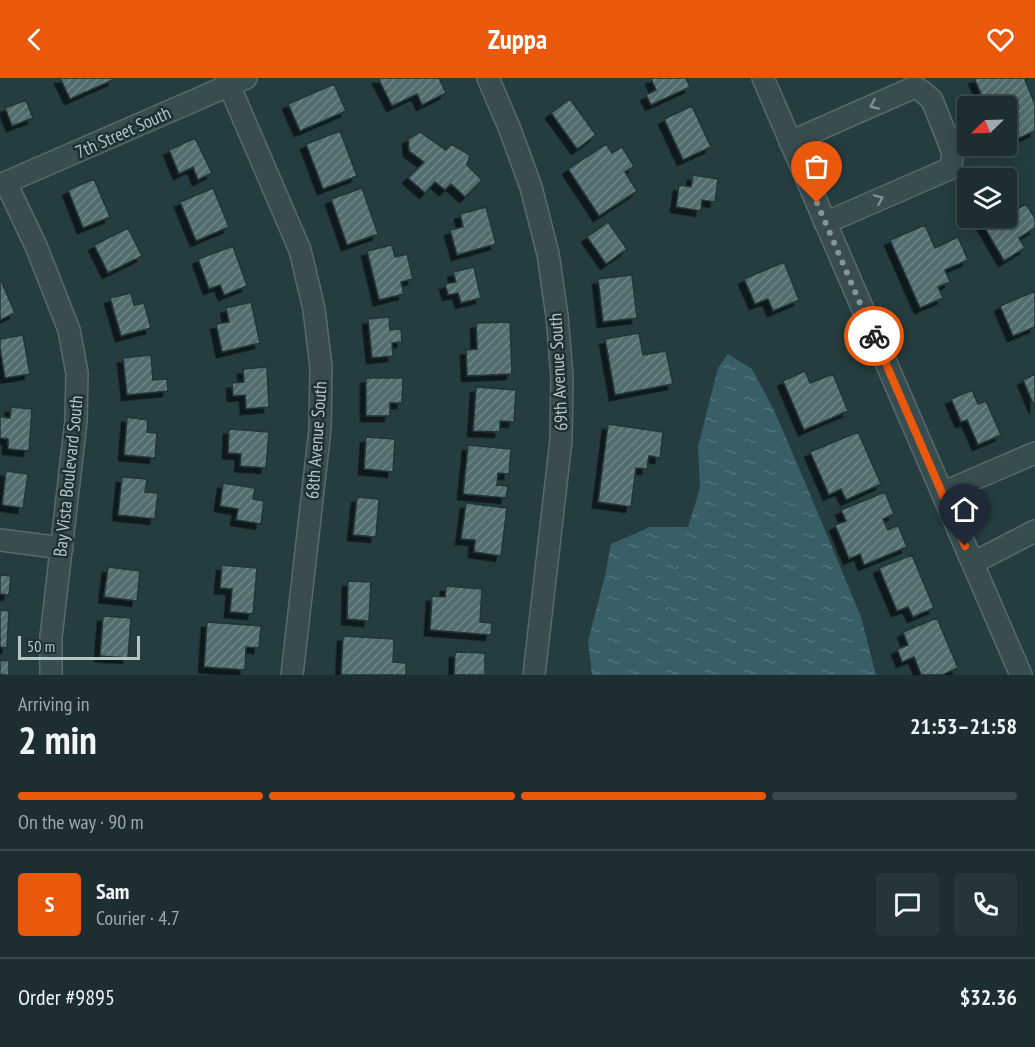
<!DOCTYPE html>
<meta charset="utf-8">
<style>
:root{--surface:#1c2e30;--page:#253638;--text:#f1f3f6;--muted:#a0a8ab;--line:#3a4a4c;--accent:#ea580c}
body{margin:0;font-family:"PT Sans Narrow",sans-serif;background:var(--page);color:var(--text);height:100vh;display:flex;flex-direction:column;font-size:22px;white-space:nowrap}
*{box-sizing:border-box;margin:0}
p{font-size:20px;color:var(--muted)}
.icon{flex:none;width:33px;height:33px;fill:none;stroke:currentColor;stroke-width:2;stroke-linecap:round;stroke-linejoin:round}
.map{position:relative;height:597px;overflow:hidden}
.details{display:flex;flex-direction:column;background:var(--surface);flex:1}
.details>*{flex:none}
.needle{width:39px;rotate:247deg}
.controls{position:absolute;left:957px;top:18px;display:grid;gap:12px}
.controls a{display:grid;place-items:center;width:60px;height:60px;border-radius:6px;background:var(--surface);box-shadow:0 3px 15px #0003,0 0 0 2px var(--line);font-size:30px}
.scale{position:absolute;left:18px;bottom:15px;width:122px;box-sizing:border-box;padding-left:6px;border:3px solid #b6c7ca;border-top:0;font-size:16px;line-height:21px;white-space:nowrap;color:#b6c7ca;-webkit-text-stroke:4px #1e3235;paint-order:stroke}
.pin{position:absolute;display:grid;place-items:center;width:51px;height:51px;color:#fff;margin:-62px -26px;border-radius:50% 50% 50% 0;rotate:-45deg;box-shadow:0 0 6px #0007}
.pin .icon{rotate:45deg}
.courier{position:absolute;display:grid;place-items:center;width:60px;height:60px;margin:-30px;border:4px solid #ea580c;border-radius:50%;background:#fff;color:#222;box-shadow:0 2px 8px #0007}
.overview em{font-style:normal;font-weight:700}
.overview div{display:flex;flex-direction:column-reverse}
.overview{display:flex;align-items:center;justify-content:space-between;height:102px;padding:0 18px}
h1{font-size:39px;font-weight:700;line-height:45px}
.bar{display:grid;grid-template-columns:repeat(4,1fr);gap:9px 6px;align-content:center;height:72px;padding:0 18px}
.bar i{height:8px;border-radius:4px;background:var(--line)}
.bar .current{background:var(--accent)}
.bar p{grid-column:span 4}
.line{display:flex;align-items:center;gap:15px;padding:0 18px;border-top:2px solid var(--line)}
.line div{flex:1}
.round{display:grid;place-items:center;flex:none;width:63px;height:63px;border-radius:6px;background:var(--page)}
header{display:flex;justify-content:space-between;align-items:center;height:78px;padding:0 18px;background:var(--accent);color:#fff;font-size:27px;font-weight:700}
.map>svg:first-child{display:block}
.water{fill:url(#water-ripples)}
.building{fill:url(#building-hatch);stroke:#203437;stroke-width:1.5;filter:url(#shadow)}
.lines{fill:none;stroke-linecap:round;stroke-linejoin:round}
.minor-casing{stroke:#576a6d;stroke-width:24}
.minor{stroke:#394d50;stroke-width:21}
.oneway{stroke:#7e9093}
.done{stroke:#83979a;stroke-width:6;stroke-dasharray:0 10.8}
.route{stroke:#ea580c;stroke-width:8}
.labels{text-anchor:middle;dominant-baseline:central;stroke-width:5;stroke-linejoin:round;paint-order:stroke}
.street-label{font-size:18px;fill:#b6c7ca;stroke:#1e3235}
</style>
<header><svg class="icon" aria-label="back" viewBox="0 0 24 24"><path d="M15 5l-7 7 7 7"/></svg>Zuppa<svg class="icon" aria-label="heart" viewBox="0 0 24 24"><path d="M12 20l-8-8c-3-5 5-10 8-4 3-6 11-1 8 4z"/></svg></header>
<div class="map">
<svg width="1035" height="597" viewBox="0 0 1035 597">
<defs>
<pattern id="water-ripples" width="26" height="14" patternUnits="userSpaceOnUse" patternTransform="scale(1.5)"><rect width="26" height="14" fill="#375f65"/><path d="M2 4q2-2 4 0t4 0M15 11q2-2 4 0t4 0" fill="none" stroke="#52747a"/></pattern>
<pattern id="building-hatch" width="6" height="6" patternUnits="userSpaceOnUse" patternTransform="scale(1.5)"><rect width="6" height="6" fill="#536c70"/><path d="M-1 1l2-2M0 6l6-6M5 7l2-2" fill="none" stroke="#718689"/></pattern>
<filter id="shadow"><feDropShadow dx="-5.5" dy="5.5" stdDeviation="0" flood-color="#0009"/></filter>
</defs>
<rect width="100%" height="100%" fill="#253d40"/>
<path class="water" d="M728,276L752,291L774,332L807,409L861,539L876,597H592L588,563L605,498L611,466L650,449H688L700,410L698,369L718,290Z"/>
<path class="building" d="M60,0H113V2L70,21Z
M378,0H439L446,15L422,27L417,16L392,28Z
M652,0H686L690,9L651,27L646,17L656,12L651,1Z
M974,0H1028L1025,2L1035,26V53L1006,66V28H986Z
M334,6L346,33L300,53L288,26Z
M570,21L596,57L577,71L551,35Z
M26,22L33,40L12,48L5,30Z
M692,28L711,69L683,82L664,41Z
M340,53L357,98L323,111L306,66Z
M420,54L446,72L451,66L470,77L467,87L482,102L465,119L451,106L445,112L435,104L425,115L408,100L424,84L409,73L408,61Z
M195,60L212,95L198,102L193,89L179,96L169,72Z
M606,66L612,75L622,69L634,88L625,94L637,113L599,138L568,91Z
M693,97L718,101L715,124L702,122L701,133L676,129L679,107L691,109Z
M94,101L110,139L83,150L68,112Z
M213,110L229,149L196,163L180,124Z
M362,110L378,156L347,167L331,121Z
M1010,122L1016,132L1026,126L1035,140V150L1019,160L1025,170L1004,183L979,140H1006V124Z
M486,129L496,166L457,177L450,152L463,149L460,136Z
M608,144L627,171L606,186L587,159Z
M925,147L935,170L958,159L968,182L945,192L950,204L938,209L943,220L920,230L890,162Z
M128,150L142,178L108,195L94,167Z
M392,167L395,179L407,176L413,201L401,204L404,216L379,222L367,173Z
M233,168L247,208L224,217L220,207L209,211L198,181Z
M784,184L799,222L773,233L768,221L755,226L744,201Z
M474,189L481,220L461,225L458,215L448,217L445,206L456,204L453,194Z
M632,197L637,240L603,244L598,201Z
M0,200L15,235L0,242Z
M1035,213V249L1013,258L1000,228Z
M131,215L134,227L144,225L151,250L121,258L110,220Z
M251,224L260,265L222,274L216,246L229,244L226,230Z
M389,239L390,252L401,251L402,264L392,265L393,278L372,280L368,241Z
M510,244L512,296L467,298L466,272L477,271L476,245Z
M639,255L643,277L666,273L673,306L615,317L605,261Z
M23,257L30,296L5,300L0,270V261Z
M151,277L153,302L167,301L168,313L127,317L123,280Z
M267,289L269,329L246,331L245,317L233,318L232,305L244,304L243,291Z
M805,293L810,305L833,296L848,333L804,352L783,303Z
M1035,296V330L1023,302Z
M366,300H403L402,325H390V338H366Z
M476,309L516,312L514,344L500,343V354L473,353Z
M972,312L978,326L986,323L1001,357L978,367L967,342L961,344L951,321Z
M11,329L32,331L29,373L8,371V361L0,360V339L10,340Z
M127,339L148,342L147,354L157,355L155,380L124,377Z
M608,346L663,354L660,380L649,378L647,391L636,390L631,429L598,424Z
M229,351L269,354L266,390L240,388L241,376L228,375Z
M858,354L881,406L846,422L841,411L829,417L810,374Z
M366,359L395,361L393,394L364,391Z
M468,367L511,371L509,396L498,395L497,407L508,408L506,420L463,416Z
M6,393L28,396L23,430L2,427Z
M122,399L147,401L145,414L158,415L155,441L118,437Z
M223,405L255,410L253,421L264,423L261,446L236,442L238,431L220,428Z
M885,414L894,436L883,441L888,452L898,447L907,469L864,487L860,476L849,481L835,447L846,443L841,432Z
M357,419L379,421L376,459L353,457Z
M466,425L507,430L501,478L474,474L475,462L461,461Z
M912,477L934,530L913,539L908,529L897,533L879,490Z
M222,487L257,490L253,536L230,534L232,511L220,510Z
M108,489L140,493L137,523L104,519Z
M0,497L11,498L9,517L0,516Z
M348,503L371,504L369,543L347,541Z
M446,508L482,511L480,544L492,545L491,557L430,552L432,518L445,519Z
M0,532L9,533L7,570L0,569Z
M103,538L131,540L128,580L100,578Z
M937,540L958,590L942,597H921L914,579L902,584L897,571L908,567L903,554Z
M207,544L261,548L259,570L246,569L245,592L204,589Z
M343,558L394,561L393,584L406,585V597H341Z
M455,574L485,575V597H454Z
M9,582V597H0V583Z"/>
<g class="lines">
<defs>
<path id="minor" d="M226,0L300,172L314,231L321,289L320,351L292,597
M488,0L509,49L531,109L548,176L557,238L562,299L561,362L534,597
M763,0L1021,597
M790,64L915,9L923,14L932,22L953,75L951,86L949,91L825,145
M6,105L36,168L69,252L77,295L76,343L51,559V597
M0,107L246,0
M942,415L1035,375
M0,462L62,470
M973,485L1035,453"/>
</defs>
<use href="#minor" class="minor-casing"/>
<use href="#minor" class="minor"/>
</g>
<defs><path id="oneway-chevron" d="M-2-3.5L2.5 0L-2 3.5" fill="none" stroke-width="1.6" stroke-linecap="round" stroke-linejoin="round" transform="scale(1.5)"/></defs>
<g class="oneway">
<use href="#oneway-chevron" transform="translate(874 27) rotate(156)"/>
<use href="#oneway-chevron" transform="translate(879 121) rotate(-23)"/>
</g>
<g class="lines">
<path class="done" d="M817,125L874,258"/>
<path class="route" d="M874,258L965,468"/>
</g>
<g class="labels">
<g class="street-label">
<text transform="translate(123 54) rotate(-24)">7th Street South</text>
<text transform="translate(558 294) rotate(-93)">69th Avenue South</text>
<text transform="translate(316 362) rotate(-86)">68th Avenue South</text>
<text transform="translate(68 398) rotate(-84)">Bay Vista Boulevard South</text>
</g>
</g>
</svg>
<div class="controls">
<a><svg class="needle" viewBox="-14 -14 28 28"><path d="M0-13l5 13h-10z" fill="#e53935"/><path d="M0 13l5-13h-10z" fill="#a0a8ab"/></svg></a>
<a><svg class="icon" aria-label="layers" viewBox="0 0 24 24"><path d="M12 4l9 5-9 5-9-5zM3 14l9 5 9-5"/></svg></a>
</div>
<div class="scale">50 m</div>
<div class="pin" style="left:817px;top:125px;background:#ea580c"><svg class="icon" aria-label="bag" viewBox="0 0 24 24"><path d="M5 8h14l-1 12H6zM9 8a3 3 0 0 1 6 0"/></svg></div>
<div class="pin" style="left:965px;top:468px;background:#1f2937"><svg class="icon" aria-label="home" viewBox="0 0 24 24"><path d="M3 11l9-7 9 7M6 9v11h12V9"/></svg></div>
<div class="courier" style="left:874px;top:258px"><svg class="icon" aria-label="bike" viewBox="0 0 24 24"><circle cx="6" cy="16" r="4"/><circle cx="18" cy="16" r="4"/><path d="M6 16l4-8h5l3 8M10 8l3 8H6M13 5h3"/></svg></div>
</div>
<section class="details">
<div class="overview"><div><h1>2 min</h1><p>Arriving in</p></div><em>21:53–21:58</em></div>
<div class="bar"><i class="current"></i><i class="current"></i><i class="current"></i><i></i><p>On the way · 90 m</p></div>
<div class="line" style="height:108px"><b class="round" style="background:var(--accent);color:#fff">S</b><div><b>Sam</b><p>Courier · 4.7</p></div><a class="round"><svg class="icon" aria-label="chat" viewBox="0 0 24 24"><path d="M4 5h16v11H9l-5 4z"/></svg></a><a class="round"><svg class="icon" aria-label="phone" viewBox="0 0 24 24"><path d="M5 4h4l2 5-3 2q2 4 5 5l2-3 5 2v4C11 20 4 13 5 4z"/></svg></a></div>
<div class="line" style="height:78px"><div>Order #9895</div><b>$32.36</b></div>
</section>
